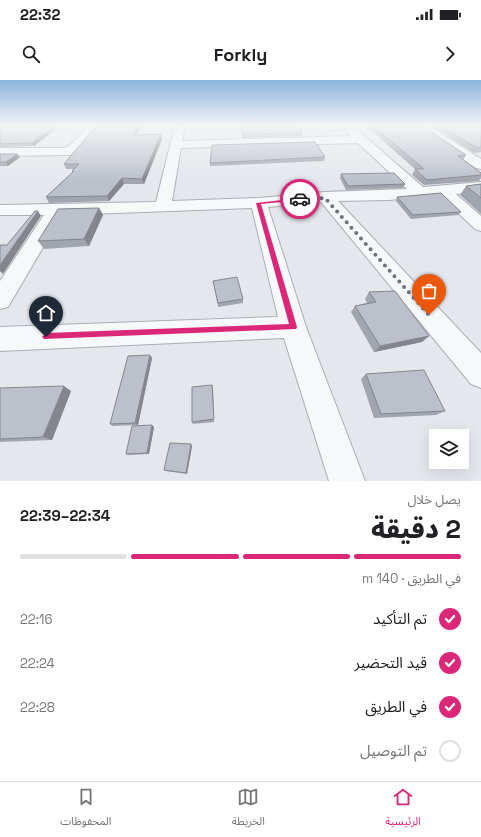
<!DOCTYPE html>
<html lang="ar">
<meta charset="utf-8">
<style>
:root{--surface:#fff;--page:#f6f6f6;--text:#202124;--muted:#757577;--line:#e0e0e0;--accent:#db2777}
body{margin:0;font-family:"Space Grotesk","Noto Sans Arabic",sans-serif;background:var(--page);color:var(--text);direction:rtl;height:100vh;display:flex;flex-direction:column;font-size:15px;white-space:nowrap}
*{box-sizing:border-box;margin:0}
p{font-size:13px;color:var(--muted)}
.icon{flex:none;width:22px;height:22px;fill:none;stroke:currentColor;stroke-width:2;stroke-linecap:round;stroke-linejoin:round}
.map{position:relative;height:401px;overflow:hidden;direction:ltr}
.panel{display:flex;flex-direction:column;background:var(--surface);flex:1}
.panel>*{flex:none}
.controls{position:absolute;left:429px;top:349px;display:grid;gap:8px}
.controls a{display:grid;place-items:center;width:40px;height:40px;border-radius:0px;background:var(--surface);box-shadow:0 4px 16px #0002;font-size:20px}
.pin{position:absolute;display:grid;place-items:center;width:34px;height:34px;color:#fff;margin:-41px -17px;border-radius:50% 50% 50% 0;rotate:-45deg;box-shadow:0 0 4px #0007}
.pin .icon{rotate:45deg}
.courier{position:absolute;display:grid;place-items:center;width:40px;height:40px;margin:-20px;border:3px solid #db2777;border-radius:50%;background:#fff;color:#222;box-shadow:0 1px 5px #0007}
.summary em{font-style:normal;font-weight:800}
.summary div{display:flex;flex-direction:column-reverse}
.summary{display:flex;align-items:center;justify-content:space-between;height:68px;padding:0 20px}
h1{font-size:26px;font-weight:800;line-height:30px}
.bar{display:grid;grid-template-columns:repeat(4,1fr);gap:6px 4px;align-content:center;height:48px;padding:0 20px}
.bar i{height:5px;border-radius:3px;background:var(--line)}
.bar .on{background:var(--accent)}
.bar p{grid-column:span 4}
ol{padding:0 20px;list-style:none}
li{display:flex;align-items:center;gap:12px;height:44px}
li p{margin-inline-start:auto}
li .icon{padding:4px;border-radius:50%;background:var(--accent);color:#fff;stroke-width:4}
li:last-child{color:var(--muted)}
li i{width:22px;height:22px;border:2px solid var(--line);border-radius:50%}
.status{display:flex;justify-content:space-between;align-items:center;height:28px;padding:0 20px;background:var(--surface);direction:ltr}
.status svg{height:11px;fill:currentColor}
header{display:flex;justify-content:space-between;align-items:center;height:52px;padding:0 20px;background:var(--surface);font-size:18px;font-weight:800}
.tabs{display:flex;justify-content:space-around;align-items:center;height:56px;border-top:1px solid var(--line);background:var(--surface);font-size:11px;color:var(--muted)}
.tabs a{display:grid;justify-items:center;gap:2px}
.tabs .on{color:var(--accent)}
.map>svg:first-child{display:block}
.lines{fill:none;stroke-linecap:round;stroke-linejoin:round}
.minor-casing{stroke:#a9aeb7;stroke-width:2}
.minor{fill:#f7f8fa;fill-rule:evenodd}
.wall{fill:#a1a5ae}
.shaded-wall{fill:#83868d}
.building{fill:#bbc0ca;stroke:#83868d}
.route{fill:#db2777}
.done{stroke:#6c737f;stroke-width:4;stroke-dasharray:0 7.2}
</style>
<div class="status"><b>22:32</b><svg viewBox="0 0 49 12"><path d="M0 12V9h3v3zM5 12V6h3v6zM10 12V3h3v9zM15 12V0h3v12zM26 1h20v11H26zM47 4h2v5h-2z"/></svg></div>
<header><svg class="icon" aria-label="forward" viewBox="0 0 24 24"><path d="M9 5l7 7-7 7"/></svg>Forkly<svg class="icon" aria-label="search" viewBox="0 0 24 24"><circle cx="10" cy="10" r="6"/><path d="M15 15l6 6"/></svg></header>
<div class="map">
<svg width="481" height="401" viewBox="0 0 481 401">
<rect width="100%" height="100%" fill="#e4e7ec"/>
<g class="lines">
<defs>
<path id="minor" d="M90,45H101L78,71L70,75L0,76V68H64L70,65Z
M175,45H185L182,61L351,56L345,49L350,46L354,47L423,107L481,102V112L456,114L481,136V151L475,149L439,115L389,120L338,121L481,273V308L471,304L321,122L268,127L306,247L365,401H329L284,258L0,271V247L278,237L252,128L62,135L8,227L0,229V201L44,135H0V125L156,122ZM358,63L407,109L325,112L259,118L172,121L181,68Z
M414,45H427L481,79V89L476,88Z"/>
</defs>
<use href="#minor" class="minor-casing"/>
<use href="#minor" class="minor"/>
</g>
<path class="wall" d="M61,45L34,66L0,67V47Z
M241,45H299L302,53V56L242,58Z
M365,45H421L466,75L463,80L481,93V98L479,101L424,105L412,95L415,89Z
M430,45H481V72L474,73Z
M161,54L162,59L144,104H124L109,121L49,123L46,117L73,93L72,91L74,89H66L64,84L137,55Z
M0,74H17L20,77L8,86H0Z
M325,77L324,81L210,86V83Z
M341,94L405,104L403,108L346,110L340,98Z
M481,104V134L460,115L466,106Z
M397,117L461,132L458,135L411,139L396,121Z
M99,128L103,135L89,166L44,169L38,161Z
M214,205L243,219V223L218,227Z
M369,212L422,262L374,272L351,232L355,226L367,223L365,219Z
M150,275L152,278L138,345L113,346L110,344Z
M366,294L445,331L436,335L374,338L361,299Z
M212,305L214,342L193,344L192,342Z
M0,308L71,311L52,360L0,362Z
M152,345L154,347L149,374L129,375L126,374Z
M192,366L187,394L166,391L164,390Z"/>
<path class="shaded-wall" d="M56,45H61L34,66L32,63Z
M139,45H142L135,59L133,55Z
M161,54L162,59L144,104L142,99Z
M17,74L20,77L8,86L6,82Z
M122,98L124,104L109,121L107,116Z
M99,128L103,135L89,166L84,159Z
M38,131L41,136L3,194L0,191V185Z
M429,256L422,262L374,272L380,266Z
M150,275L152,278L138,345L135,343Z
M212,305L213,308L214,342V339Z
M64,306L71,311L52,360L43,357Z
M152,345L154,347L149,374L147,373Z
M191,364L192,366L187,394L186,393Z"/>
<path class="building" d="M3,45H56L32,63L0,64V47Z
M97,45H139L133,55L161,54L142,99L122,98L107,116L46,117L74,91H72L79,84H64Z
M241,45H299L302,53L242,54Z
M372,45H421L466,75L458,76L481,93V95L427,100L415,89H424Z
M440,45H481V67L477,68Z
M315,62L325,77L210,83L212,65Z
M0,74H17L6,82H0Z
M394,93L405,104L348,106L341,94Z
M481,104V118L466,106Z
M441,113L461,132L413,135L397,117Z
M99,128L84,159L38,161L58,129Z
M35,131H38L0,185V165H7Z
M237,197L243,219L218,223L213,201Z
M395,211L429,256L380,266L355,226L376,222L369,212Z
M150,275L135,343L110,344L128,276Z
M424,290L445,331L381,334L366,294Z
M212,305L214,339L192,342V307Z
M64,306L43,357L0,359V308Z
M152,345L147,373L126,374L132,346Z
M170,363L191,364L186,393L164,390Z"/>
<linearGradient id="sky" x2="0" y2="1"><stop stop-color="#8bb4dd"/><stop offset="0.45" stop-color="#f3f4f6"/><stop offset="1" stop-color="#f3f4f6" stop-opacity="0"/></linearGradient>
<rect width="481" height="101" fill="url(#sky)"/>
<path class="route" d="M300,118L302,120L261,124L297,247L296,249L44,259L42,257L46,253L289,244L256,123Z"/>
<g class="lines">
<path class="done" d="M300,119L325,118L429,235"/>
</g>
</svg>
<div class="controls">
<a><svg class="icon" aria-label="layers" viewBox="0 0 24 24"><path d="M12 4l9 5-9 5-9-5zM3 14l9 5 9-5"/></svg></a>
</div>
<div class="pin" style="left:429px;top:235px;background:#ea580c"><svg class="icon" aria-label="bag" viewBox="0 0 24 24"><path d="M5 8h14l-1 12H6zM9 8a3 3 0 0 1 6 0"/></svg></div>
<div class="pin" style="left:46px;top:257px;background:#1f2937"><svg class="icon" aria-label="home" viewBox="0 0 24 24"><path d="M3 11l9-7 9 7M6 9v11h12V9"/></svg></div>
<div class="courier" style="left:300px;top:119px"><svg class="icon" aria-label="car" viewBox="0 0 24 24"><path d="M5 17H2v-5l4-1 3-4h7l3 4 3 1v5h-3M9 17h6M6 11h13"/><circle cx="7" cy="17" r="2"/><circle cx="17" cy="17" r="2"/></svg></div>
</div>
<section class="panel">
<div class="summary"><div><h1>2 دقيقة</h1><p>يصل خلال</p></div><em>22:34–22:39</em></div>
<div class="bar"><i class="on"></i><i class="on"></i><i class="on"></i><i></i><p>في الطريق · 140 m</p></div>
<ol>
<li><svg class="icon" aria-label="check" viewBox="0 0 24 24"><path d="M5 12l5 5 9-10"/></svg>تم التأكيد<p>22:16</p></li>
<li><svg class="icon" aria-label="check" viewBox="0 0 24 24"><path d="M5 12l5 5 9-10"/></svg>قيد التحضير<p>22:24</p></li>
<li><svg class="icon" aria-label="check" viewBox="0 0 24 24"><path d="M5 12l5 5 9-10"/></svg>في الطريق<p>22:28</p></li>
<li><i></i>تم التوصيل</li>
</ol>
</section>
<nav class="tabs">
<a class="on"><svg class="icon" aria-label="home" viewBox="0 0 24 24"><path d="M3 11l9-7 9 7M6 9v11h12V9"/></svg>الرئيسية</a>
<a><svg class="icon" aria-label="map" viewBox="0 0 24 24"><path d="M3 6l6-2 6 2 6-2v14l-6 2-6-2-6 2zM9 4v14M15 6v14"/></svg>الخريطة</a>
<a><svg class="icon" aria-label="saved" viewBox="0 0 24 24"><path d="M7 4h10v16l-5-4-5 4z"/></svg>المحفوظات</a>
</nav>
